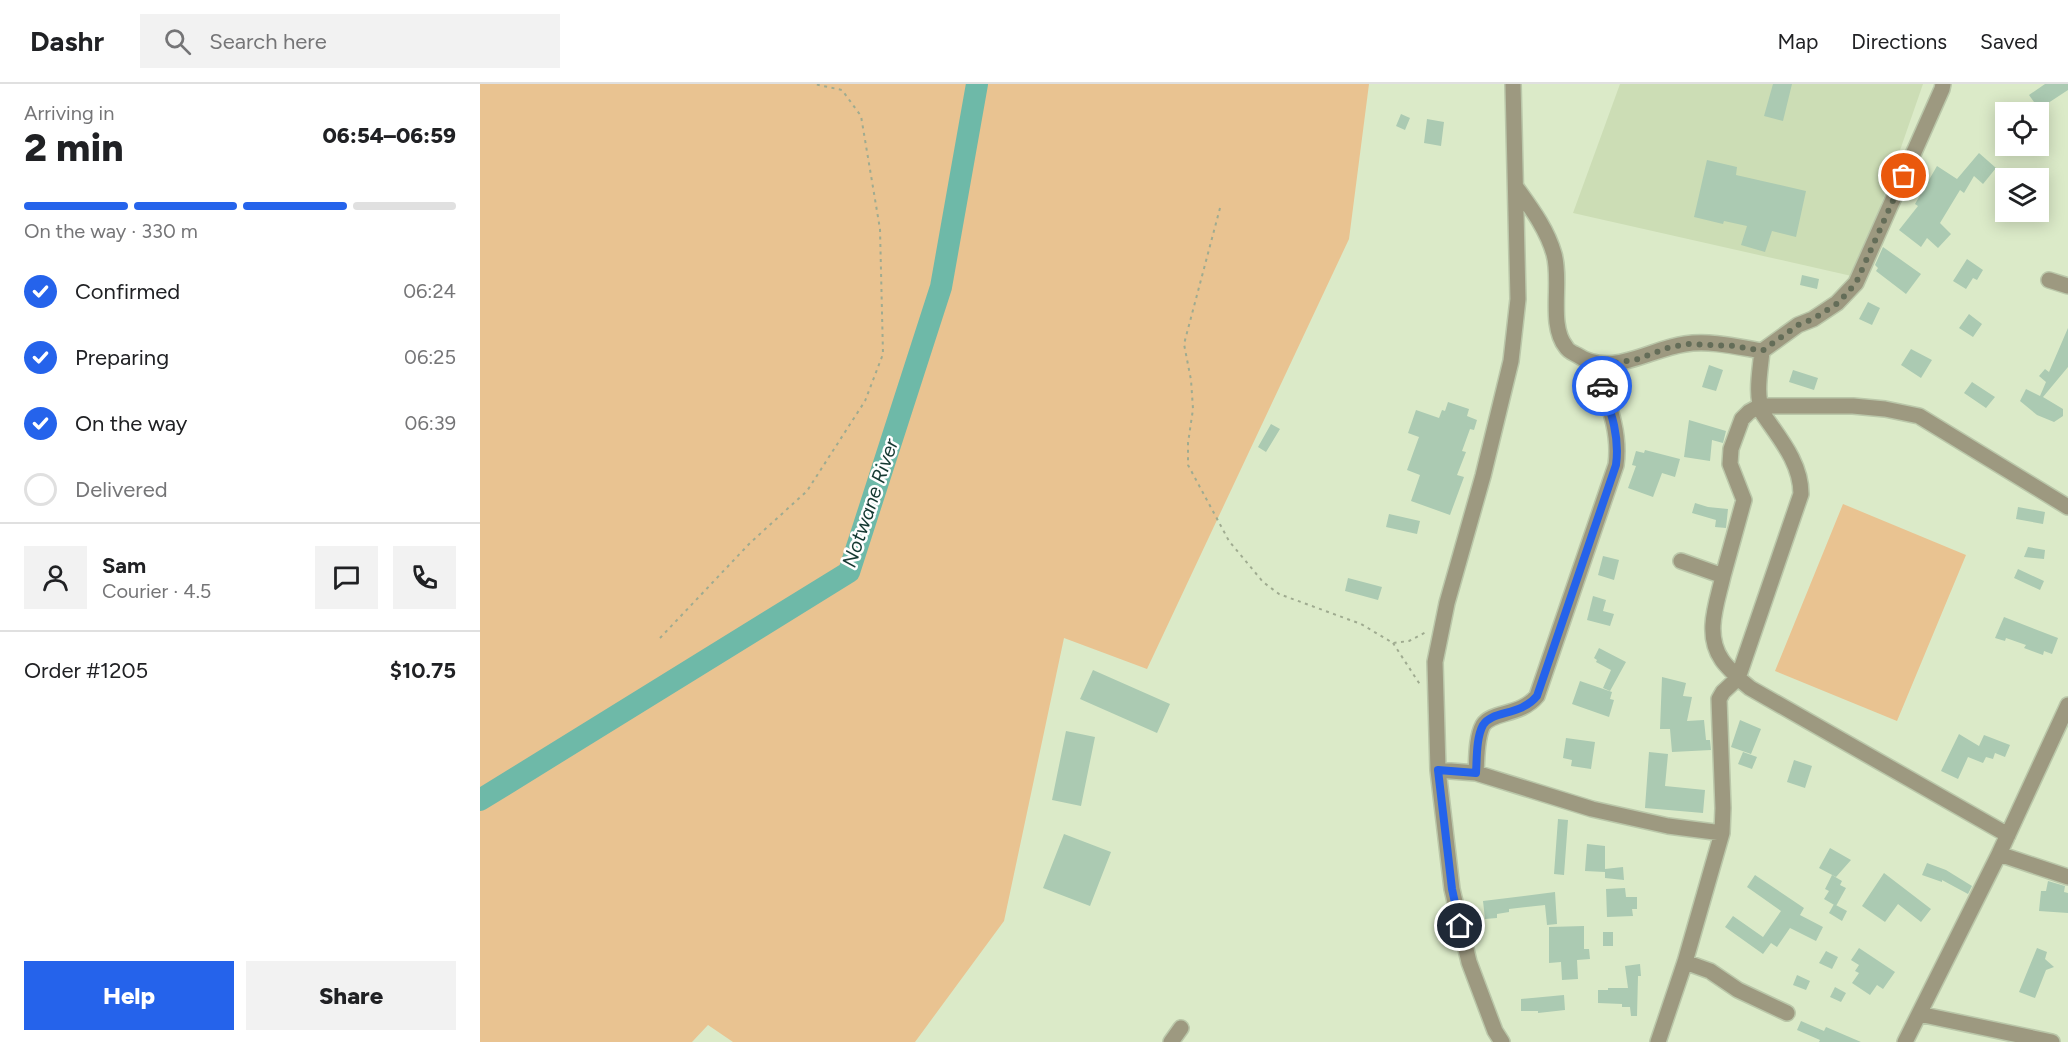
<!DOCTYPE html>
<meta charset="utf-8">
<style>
:root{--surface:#fff;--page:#f2f2f2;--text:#202124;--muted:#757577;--line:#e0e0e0;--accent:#2563eb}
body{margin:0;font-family:Figtree,sans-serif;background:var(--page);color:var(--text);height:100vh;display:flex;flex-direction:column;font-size:22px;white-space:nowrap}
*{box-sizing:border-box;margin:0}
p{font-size:20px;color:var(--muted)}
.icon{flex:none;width:33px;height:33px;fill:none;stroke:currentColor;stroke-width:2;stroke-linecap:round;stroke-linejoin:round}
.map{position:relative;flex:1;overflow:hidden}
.sheet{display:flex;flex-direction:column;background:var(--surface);width:480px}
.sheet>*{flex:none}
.fabs{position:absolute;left:1515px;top:18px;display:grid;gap:12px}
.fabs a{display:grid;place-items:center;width:54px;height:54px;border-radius:0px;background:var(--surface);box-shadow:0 3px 15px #0003;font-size:30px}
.pin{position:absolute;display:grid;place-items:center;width:51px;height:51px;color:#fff;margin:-26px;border:3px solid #fff;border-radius:50%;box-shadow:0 2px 6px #0007}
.courier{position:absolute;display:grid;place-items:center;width:60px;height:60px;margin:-30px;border:4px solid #2563eb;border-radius:50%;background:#fff;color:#222;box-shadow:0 2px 8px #0007}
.overview em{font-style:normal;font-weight:800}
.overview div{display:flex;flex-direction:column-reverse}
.overview{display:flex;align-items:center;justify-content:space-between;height:102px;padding:0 24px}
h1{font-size:39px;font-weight:800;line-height:45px}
.bar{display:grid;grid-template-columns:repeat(4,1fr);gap:9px 6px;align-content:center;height:72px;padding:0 24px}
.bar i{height:8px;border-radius:4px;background:var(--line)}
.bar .active{background:var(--accent)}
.bar p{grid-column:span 4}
.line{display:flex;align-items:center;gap:15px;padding:0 24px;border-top:2px solid var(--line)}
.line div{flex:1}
.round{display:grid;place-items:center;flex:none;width:63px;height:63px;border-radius:0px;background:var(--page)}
ol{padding:0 24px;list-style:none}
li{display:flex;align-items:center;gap:18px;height:66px}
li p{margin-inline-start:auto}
li .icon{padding:6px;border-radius:50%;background:var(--accent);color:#fff;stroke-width:4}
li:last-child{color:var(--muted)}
li i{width:33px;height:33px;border:3px solid var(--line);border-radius:50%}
.cta{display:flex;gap:12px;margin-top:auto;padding:12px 24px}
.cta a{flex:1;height:69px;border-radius:0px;background:var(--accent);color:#fff;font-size:24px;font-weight:800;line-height:69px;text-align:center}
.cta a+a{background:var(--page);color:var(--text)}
header{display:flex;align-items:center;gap:36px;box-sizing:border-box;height:84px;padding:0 30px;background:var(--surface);border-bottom:2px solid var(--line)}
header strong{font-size:28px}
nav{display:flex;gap:33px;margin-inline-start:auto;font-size:21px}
.search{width:420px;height:54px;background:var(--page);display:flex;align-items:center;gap:15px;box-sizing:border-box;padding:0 21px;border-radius:0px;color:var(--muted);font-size:22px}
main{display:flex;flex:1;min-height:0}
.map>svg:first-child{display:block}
.built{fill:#ccddb5}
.green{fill:#e9c391}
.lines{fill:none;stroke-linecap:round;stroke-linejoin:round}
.river{stroke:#6eb9a8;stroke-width:22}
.building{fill:#abcab2}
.minor-casing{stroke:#bac7a9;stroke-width:18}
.path{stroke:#9fab90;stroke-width:2;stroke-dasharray:3 4.5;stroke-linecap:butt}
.minor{stroke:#9d9980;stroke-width:15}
.done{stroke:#646d58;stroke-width:6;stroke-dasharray:0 10.8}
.route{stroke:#2563eb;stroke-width:8}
.labels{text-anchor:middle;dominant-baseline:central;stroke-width:5;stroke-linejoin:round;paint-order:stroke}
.water-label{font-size:20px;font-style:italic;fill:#153932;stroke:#fff}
</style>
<header>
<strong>Dashr</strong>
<div class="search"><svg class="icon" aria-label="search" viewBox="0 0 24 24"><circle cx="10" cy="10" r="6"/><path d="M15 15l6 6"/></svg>Search here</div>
<nav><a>Map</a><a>Directions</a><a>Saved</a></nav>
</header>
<main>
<section class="sheet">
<div class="overview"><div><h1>2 min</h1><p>Arriving in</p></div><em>06:54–06:59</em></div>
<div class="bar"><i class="active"></i><i class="active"></i><i class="active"></i><i></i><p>On the way · 330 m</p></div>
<ol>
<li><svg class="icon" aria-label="check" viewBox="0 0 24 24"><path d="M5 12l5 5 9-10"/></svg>Confirmed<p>06:24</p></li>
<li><svg class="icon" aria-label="check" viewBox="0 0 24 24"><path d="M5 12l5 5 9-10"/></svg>Preparing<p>06:25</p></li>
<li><svg class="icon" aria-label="check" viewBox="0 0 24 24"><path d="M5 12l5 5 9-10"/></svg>On the way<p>06:39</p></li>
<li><i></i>Delivered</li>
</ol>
<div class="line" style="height:108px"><a class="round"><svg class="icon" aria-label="person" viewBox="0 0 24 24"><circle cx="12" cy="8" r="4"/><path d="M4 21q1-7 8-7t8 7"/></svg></a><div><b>Sam</b><p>Courier · 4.5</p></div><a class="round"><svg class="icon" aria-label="chat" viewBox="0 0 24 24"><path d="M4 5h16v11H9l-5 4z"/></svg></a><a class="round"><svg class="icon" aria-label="phone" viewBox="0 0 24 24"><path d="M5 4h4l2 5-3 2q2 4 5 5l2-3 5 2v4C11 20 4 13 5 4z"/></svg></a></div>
<div class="line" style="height:78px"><div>Order #1205</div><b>$10.75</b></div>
<div class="cta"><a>Help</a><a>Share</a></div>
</section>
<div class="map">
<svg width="1588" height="958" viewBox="0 0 1588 958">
<rect width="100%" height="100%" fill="#dbeac8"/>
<path class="built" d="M1140,0H1443L1376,193L1093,129Z"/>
<path class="green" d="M0,0H889L869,155L667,585L584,554L524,837L435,958H253L228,941L212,958H0Z
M1363,420L1486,471L1417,637L1295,587Z"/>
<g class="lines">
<path class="river" d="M0,716L369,488L461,203L497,0"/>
</g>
<path class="building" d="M1293,0H1312L1303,37L1284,32Z
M1565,0H1588V6L1559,25L1549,11Z
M921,30L930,34L925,46L916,42Z
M947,35L964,38L961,62L944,59Z
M1499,69L1516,84L1503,100L1494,92L1484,109L1480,106L1460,139L1471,150L1458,164L1447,154L1441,163L1419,146L1438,122L1435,120L1457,82L1477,95Z
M1227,76L1257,83L1256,91L1326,107L1316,153L1292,147L1285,168L1261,161L1267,142L1244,137L1243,140L1214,133Z
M1403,163L1441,190L1426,210L1396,187L1398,184L1395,181Z
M1487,175L1503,186L1497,196L1493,194L1486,205L1473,197Z
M1322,191L1339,195L1337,205L1320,201Z
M1388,218L1400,224L1392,241L1379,235Z
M1489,230L1502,240L1493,253L1479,244Z
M1588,244V283L1563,313L1583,325V332L1574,338L1557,331L1540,317L1546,305L1560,312L1566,298L1559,292L1565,285L1569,288Z
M1431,265L1452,276L1441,294L1421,281Z
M1229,281L1243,286L1236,307L1222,303Z
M1313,286L1338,294L1334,306L1309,298Z
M1492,298L1515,313L1506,324L1484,309Z
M968,318L989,325L987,332L997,336L994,346L990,345L982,367L986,368L977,391L984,393L970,431L931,417L940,391L927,386L939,353L928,349L936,326L959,334L962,326L965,327Z
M1209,336L1246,347L1243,359L1232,356L1230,377L1204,373Z
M791,340L800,345L786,368L778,363Z
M1165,366L1200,375L1195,393L1182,389L1173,413L1148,404L1156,382L1152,381L1156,367L1164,369Z
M1215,419L1228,423L1248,425L1246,444L1235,443L1236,436L1212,429Z
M1538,423L1565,428L1563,440L1536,435Z
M909,430L940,437L937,450L906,443Z
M1548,463L1565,466L1564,475L1544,473Z
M1123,472L1139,476L1134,496L1118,491Z
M1538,485L1564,497L1560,506L1534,494Z
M868,494L902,503L898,516L865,507Z
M1113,512L1126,516L1123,527L1134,530L1130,542L1107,536Z
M1524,533L1578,554L1572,570L1564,567L1563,571L1544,564L1546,561L1526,554L1525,557L1515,554Z
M1119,564L1146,578L1130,607L1123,604L1131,586L1116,578L1117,576L1114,574Z
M613,586L690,620L677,649L600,615Z
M1182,593L1206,599L1203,612L1212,613L1207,637L1224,636L1226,656H1230L1231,666L1192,668L1190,645H1180Z
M1100,597L1132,608L1130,615L1134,616L1129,633L1092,620Z
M1260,636L1281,645L1271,670L1251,663Z
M586,647L615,653L601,722L572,716Z
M1479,650L1499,662L1504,651L1530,661L1525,673L1515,669L1513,675L1506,673L1503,679L1488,673L1478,695L1461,687Z
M1086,654L1115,658L1111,685L1091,682L1092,676L1083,674Z
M1169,668L1188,670L1185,702L1225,706L1223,729L1165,724Z
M1263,668L1277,673L1272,685L1258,680Z
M1314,676L1332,682L1325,704L1307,698Z
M1078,735L1088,736L1084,791L1074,790Z
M584,750L631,768L610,822L563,804Z
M1107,760L1125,762V785L1143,783L1144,796L1125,794V788L1105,787Z
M1350,764L1371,776L1356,793L1339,784Z
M1447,779L1466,786L1492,802L1488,810L1462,796V798L1442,791Z
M1404,789L1451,825L1441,838L1418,820L1405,838L1382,822Z
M1275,791L1324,824L1320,831L1343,843L1336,857L1310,844L1297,863L1291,859L1283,870L1245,843L1253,832L1283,853L1301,827L1267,803Z
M1352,791L1362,797L1360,801L1366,804L1356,822L1344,815L1349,807L1345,805Z
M1568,797L1585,802L1584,808L1588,809V829L1559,827L1561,807H1566Z
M1145,804L1146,813H1157V825H1152L1153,832L1127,833L1126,805Z
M1075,808L1077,840L1067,841L1065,821L1029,825V828L1017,830V834L1005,835L1003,817Z
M1354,820L1367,827L1362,837L1349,829Z
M1104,842V865H1109L1110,875L1097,876L1098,895L1082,896L1081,878L1069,879V843Z
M1123,848H1133V862H1123Z
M1379,864L1415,888L1403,905L1397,901L1390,911L1372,899L1379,889L1375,887L1379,881L1371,876Z
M1557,864L1567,868L1565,875L1574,883L1566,886L1555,914L1539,908Z
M1346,867L1358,873L1352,885L1339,879Z
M1160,880L1161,892H1158L1157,932H1151L1150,923H1142V920L1118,919V906H1128V904H1148L1145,882Z
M1317,891L1330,897L1326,906L1313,901Z
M1355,903L1366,909L1361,918L1350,913Z
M1084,911L1085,926L1058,929V927H1041V915Z
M1321,937L1344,947L1346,943L1381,958H1339L1340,956L1317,946Z"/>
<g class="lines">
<defs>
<path id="minor" d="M1036,103C1051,124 1067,145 1074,170C1082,197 1068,241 1086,263C1088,267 1093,269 1097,271C1131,294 1169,265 1205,260C1230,256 1258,263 1282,267L1318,241L1333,235L1357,219L1376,199L1462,5L1463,0
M1569,196L1588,202
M1201,477L1243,492L1264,416L1250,380L1251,365L1262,335L1269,328L1280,322H1373L1405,325L1439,332L1588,423
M1243,492C1237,519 1224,550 1242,576C1246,582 1253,588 1258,594L1321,410C1321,379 1300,355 1283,330C1275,310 1280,289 1282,267
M958,686L996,689L1112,725L1188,742L1242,749
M996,689C997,675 996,654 1003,641C1012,627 1041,632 1057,612L1136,381C1141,346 1126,314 1115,281
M1519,770L1588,793
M1205,878L1230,887L1258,906L1307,929
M1439,930L1572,958
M691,958L701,944
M1022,958L1015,947L989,878L972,805L958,686L955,578L967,519L1003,392L1031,277L1038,215L1033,0
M1178,958L1205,878L1242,749L1243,724L1239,615L1243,608L1258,594L1270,604L1528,751
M1425,958L1519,770L1588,621"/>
</defs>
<use href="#minor" class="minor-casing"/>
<path class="path" d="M740,124L704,260L711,296L713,325L708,359V381L749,457L783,498L799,510L881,540L913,559L929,557L948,547
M180,554L270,459L327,407L385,317L403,270L400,145L381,32L362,6L334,0
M913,559L941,602"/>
<use href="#minor" class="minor"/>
</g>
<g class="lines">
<path class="done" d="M1122,302L1115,281L1155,276L1190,263L1208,260L1255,262L1282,267L1318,241L1333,235L1358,219L1376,199L1424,92"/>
<path class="route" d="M980,842L972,805L958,686L996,689C997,675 996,654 1003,641C1012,626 1041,632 1057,612L1136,381C1140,353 1131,328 1122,302"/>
</g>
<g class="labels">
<g class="water-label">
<text transform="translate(390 419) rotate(-71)">Notwane River</text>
</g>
</g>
</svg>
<div class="fabs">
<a><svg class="icon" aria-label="locate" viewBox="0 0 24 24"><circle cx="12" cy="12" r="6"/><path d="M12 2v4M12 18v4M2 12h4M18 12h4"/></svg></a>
<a><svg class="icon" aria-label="layers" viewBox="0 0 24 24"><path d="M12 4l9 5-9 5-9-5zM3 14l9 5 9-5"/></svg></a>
</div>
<div class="pin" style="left:1424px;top:92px;background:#ea580c"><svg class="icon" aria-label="bag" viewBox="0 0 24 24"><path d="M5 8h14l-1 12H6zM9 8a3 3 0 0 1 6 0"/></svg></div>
<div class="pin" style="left:980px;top:842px;background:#1f2937"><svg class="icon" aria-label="home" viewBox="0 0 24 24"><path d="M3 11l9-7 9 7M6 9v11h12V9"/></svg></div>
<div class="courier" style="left:1122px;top:302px"><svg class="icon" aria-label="car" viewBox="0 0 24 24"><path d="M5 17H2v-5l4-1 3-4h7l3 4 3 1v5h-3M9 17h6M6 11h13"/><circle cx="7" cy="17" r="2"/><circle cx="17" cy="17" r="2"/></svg></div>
</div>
</main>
